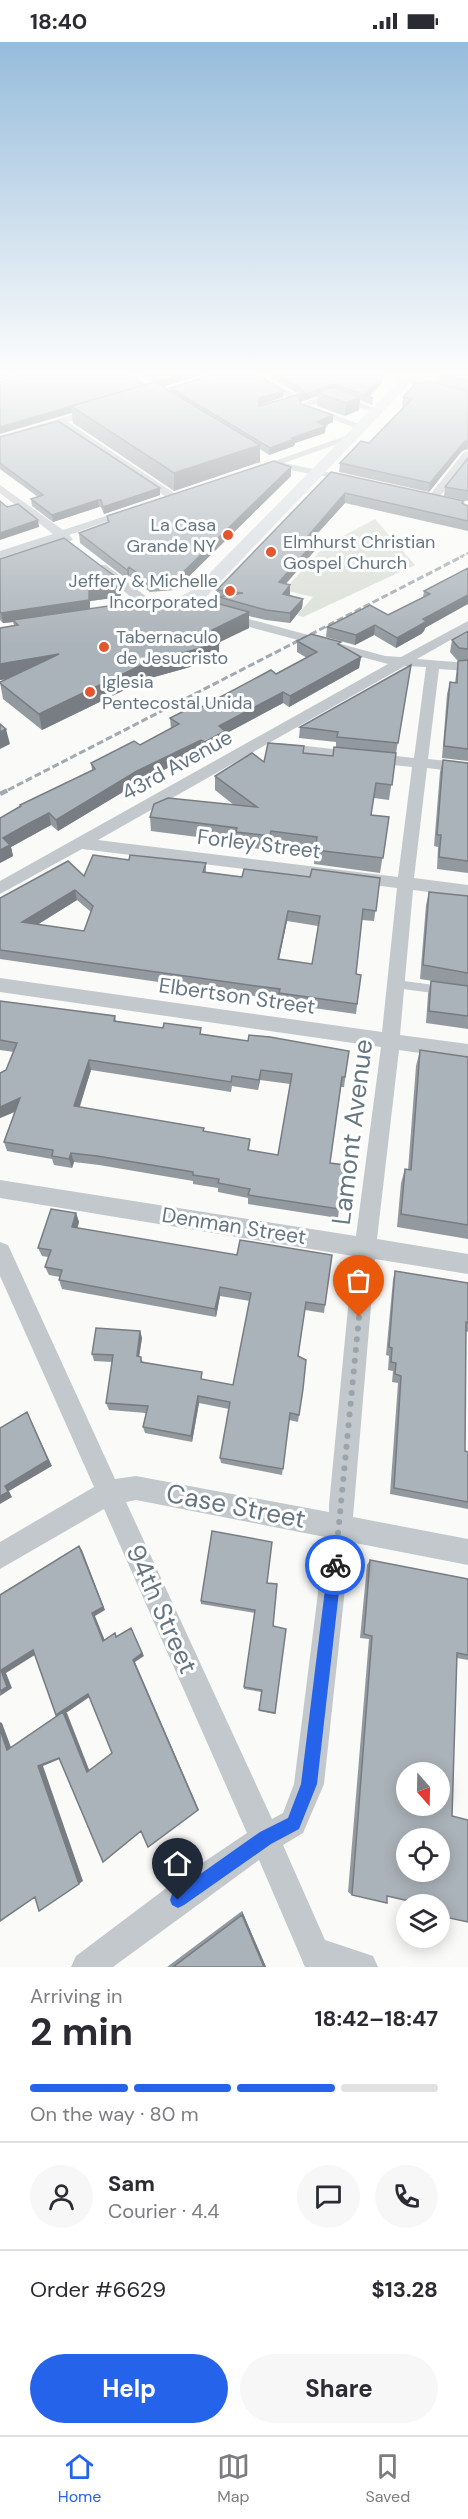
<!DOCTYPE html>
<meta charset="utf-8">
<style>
:root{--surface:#fff;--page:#f7f7f7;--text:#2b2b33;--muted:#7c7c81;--line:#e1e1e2;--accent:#2563eb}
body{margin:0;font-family:"DM Sans",sans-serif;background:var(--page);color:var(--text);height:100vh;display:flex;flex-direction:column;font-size:22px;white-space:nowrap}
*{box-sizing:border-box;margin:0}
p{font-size:20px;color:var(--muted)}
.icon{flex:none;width:33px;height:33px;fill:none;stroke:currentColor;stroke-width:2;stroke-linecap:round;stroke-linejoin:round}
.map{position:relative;height:1925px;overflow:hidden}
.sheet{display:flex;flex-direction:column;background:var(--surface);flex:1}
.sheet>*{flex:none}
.needle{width:39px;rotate:160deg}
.buttons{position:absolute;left:396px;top:1720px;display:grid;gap:12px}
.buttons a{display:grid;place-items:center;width:54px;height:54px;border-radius:50%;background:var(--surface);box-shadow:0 3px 15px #0003;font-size:30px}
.pin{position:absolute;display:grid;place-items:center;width:51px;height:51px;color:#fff;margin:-62px -26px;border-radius:50% 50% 50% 0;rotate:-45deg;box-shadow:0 0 6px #0007}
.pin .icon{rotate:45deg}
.courier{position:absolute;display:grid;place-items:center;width:60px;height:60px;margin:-30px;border:4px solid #2563eb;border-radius:50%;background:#fff;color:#222;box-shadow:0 2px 8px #0007}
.summary em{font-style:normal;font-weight:700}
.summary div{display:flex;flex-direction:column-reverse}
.summary{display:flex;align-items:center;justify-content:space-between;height:102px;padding:0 30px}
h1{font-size:39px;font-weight:700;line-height:45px}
.bar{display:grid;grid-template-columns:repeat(4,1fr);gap:9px 6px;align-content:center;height:72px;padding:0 30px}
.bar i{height:8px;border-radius:4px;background:var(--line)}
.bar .active{background:var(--accent)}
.bar p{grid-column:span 4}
.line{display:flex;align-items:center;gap:15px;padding:0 30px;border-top:2px solid var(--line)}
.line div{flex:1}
.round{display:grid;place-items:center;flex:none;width:63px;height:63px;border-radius:32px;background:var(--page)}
.button{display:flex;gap:12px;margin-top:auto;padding:12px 30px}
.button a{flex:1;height:69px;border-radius:36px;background:var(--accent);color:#fff;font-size:24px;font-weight:700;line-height:69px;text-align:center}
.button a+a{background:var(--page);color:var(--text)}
.status{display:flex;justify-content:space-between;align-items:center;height:42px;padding:0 30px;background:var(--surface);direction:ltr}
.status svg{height:16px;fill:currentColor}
.tab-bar{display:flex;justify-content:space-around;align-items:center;height:84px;border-top:2px solid var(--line);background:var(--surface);font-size:16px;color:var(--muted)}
.tab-bar a{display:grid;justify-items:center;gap:3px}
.tab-bar .active{color:var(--accent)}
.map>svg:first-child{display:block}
.green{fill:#dadfd7}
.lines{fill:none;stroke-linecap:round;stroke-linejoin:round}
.lane-far1{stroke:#c3c8cc;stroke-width:5}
.lane{stroke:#c3c8cc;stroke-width:8}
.street{fill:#c3c8cc;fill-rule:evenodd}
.secondary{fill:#d6dbdf;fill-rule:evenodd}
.rail-far2{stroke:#a2aab0;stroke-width:2;stroke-dasharray:5 2;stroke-linecap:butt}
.rail-far1{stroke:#a2aab0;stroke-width:3;stroke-dasharray:7 3;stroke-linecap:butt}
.rail{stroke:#a2aab0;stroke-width:4.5;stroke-dasharray:8 4.5;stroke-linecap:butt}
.wall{fill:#929a9f;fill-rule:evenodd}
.shaded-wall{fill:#777d82}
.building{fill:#aab3b9;stroke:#777d82;stroke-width:1.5;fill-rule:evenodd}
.route{fill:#2563eb}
.done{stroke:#99a4ac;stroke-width:6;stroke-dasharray:0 10.8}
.poi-dot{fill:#e4572e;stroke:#fff;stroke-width:2}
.labels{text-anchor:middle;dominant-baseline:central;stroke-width:6;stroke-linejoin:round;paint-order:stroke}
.far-poi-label{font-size:18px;fill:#657683;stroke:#fff;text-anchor:start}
.street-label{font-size:21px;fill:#657683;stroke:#fff}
.near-street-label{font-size:26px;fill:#657683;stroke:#fff}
</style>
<div class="status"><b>18:40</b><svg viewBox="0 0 49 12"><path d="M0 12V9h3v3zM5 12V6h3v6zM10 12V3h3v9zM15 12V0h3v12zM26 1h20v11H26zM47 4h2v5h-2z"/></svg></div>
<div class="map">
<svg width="468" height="1925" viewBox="0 0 468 1925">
<rect width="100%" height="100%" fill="#fafaf8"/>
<path class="green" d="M375,477L415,523L303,575L297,573L313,555L284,548L326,503Z"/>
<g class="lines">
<path class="lane-far1" d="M328,354L303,364L363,386
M349,359L378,370"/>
<path class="lane" d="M396,942L441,948"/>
<path class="street" d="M123,333H134L170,355L162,357Z
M249,333H261L302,356L276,364V360L289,356Z
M376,333H393L468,350V356Z
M96,366L99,367V371L68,380L177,453V457H169L59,383L0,400V394Z
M351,392L360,394L284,421L356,436V440L273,425L254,431L249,428Z
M468,409V419L437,458H429V454L464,410Z
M0,443L63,488L127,467L136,469L69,493L73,497L71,499L60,497L0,516V509L53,492L0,451Z
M98,523H106L157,563V569H149L98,529Z
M227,571L385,614L401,615L468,579V588L417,617L468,621V629L439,627L428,717L468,721V731L427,726L414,836L468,843V855L413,848L400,993L468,1002V1018L399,1008L377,1197L468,1212V1232L375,1217L353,1475L468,1497V1523L350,1500L324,1742L303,1791L283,1803L325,1898L373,1914L378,1925H305L259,1818L113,1925H71L76,1914L177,1838L247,1791L104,1467L0,1527V1500L94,1445L0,1234V1200L8,1203L115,1437L136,1434L329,1470V1463L353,1214L0,1156V1138L356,1194L381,1005L0,950V936L382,990L397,846L82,807L0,852V839L388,622L223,578V572ZM405,624L426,625L414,716L279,701L272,706L279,711L412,725L398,835L98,798ZM136,1458L325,1495L294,1742L283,1771L272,1777L126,1460Z"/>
<path class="secondary" d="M405,333H418L205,556L181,566L143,570L140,566L143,562L177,556L193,548Z"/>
<path class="rail-far2" d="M460,515L468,511"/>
<path class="rail-far1" d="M8,748L463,514"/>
<path class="rail" d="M0,752L10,747"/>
</g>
<path class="wall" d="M138,333H201L162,345L170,349V346L283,355L259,363V364L299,352L266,333H383L382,341L369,354L373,356L372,363L360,358L359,368L345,374L317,364L318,354L300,360L301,362L333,373V380L324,384L325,391L295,401L294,404L269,413L260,407V420L174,449L73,381L72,371L0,340L144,343L152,341Z
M434,333H468V348L433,340Z
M468,349V407L462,409L429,450L339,430L340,421L369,401L404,364H402L403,355Z
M0,395L160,446V453L104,472L101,465H99L53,480L32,464L31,457L38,455L0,427Z
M468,416V459L444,454L445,445Z
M331,430L464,462L468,464V489L345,461L314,495L318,496L317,506L286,542L290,553L303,557L302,566L290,581L266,578L249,574V586L218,600L219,617L147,637L42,688L3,657L0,640L6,637L0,638V586L14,583L13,580L3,581L0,578V517L122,549L120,555L90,559V567L197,562H219V558H217V548Z
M291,434L175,548L150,550L129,534L128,538L80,501L79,491L107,480V474Z
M468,526L425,586L424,589L421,592L396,606L374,593L355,603L326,595L327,585L388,573L423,555L424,549Z
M468,589V719L442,716L447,652L450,640L455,641L458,619L461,618H457L450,610L452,598Z
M297,599L341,603L361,615L359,626L289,665L283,661L225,692V701L205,712L201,709L138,741L58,789L51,783L11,805L13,814L0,821L20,765V763L92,728L91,721L140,703L171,687L170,676L196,668L276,632L307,616L297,610Z
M411,623L396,711L389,758L374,756L371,773L389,775L380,831L314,822L315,809L270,804L269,808L236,804V800L151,789L150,775L234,763L215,748V734L264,720L304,704L303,711L333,714L336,705V700L299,696L300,685Z
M443,718L468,721V831L437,827L438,805L434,804L440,730Z
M129,818L206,821V830L242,835L380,836L374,879L362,878L356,932L361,933L356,972L278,961L279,957L255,954L0,917V856L84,834ZM77,858L91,870L84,889L37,883ZM287,879L318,884L312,922L279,917Z
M429,850L468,854V987L426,981L428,952L431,939L453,942L420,937L426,863Z
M0,959L115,974L116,980L201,992L248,999L349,1009L344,1045H341L330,1121L339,1167L338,1176L248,1162V1156L218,1150V1146L193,1142V1139L99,1123L74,1120L72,1126L54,1123L52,1117L7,1109L4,1100L15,1070L0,1076V1031L6,1028L14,1010L0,1008ZM91,1028L231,1050L232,1044L258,1048L260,1038L290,1042L278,1113L249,1108L250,1097L204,1089V1086L79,1065Z
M420,1008L468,1015V1197L397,1185L401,1141L405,1127L408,1128L416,1024Z
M76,1171L79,1180L77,1186L325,1263L324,1271L305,1268L298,1314L303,1347L298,1380L289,1378L282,1433L221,1421L220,1416L229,1367L199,1361L192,1400L145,1391L143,1385L146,1371L109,1368L106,1361L112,1320L94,1319L92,1312L140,1289L142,1296L139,1314L143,1320L203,1338L233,1343L250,1259L220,1254L216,1275L62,1247L59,1238L60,1235L49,1233L45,1225L48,1215L42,1214L38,1206Z
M395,1229L468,1241V1290L466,1289L465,1409L468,1410V1467L390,1452L398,1341L392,1340L393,1329L388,1328L389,1314L386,1313L393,1238Z
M370,1518L468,1537V1618L457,1616L440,1863L387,1854L352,1853L348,1850L369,1597L360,1596L367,1523Z
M267,1541L273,1584L275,1671V1672L259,1669L261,1650L244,1647L255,1571L201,1562V1559Z
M242,1869L266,1925H167Z"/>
<path class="shaded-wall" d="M0,333H17L0,338Z
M179,333H201L159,346V339Z
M381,333H383L382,341L369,355L364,353Z
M333,342V348L318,351V354L300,360L299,358L300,354Z
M284,349L283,355L259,363V356Z
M360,355L359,368L345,374L346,361Z
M71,364L72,371L0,392V385Z
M333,373V380L317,387V380Z
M326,384L325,391L295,401L294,404L269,413L270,406L292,396Z
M468,398L467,407L462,409L429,450L430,441L464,400Z
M260,403V420L174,449V431Z
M291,425V434L175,548L174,539Z
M160,446V453L104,472L103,465Z
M345,451V461L307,503L308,494Z
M98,458L99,465L53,480L52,473Z
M38,478L39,485L0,498V491Z
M318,496L317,506L278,550L279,540Z
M129,525V534L128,538L127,528Z
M121,539L122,549L120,555L90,559V568L13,578V580L3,581L1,571Z
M290,543V553L283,552Z
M468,553V562L425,586L424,589L421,592L396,606L397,596L423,577Z
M303,557L302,566L290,581V571Z
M249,570V586L216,602L219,601V617L147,637L42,688L39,672Z
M375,583L374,593L355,603L356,593Z
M59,612L61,628L0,638V622Z
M361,615L359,626L289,665L290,654Z
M283,650V661L225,692V701L205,712V700L219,684Z
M6,687L10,702L0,707V690Z
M201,698V709L138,741L58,789L56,778L137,729Z
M49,771L51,783L11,805L13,814L0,821V808L3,796Z
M75,848L77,858L24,891L22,880Z
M288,869L287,879L277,927L278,917Z
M89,1018L91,1028L77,1074L74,1064Z
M261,1028L260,1038L258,1048L259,1038Z
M20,1056L23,1066L0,1076V1065Z
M71,1111L74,1120L72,1126L69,1117Z
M76,1171L79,1180L75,1194L72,1185Z
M220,1245V1254L216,1275L215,1267Z
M140,1289L142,1296L138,1322L137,1314Z
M198,1354L199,1361L192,1400L191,1394Z
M27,1370L52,1424L9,1449L12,1455L0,1462V1454L5,1444Z
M79,1504L82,1508L105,1568L95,1574L106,1601L103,1599L92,1571Z
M131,1586L144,1614L135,1620L199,1768H198L133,1618Z
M33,1608L38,1611L6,1631L12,1646L0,1654L1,1628Z
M88,1652L91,1654L66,1671H67L90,1730H87L60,1674L56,1673Z
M0,1680L2,1681L12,1708H7L0,1687Z
M59,1716H62L43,1724L83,1839L79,1842L38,1724Z
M242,1869L266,1925H264L242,1873Z"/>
<path class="building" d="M22,333H129L144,343L0,385V340Z
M149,333H179L159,339Z
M211,333H257L284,349L259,356V364L304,351L303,348L277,333H381L380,334L383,335L364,353L373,356L333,342L300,354L299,358L301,362L333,373L317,380L326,384L292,396L295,397L270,406L170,346Z
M441,333H468V339Z
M426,339L468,349V398L464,400L430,441L340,421L361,399L369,401L412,357L403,355L416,341L423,342Z
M155,340L260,403L174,431L71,364Z
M333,345L360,355L346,361L318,351Z
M58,379L160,446L103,465L101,458H98L52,473L31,457L43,453L0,421V395Z
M468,416V449L445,445Z
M274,419L291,425L174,539L150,540L129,525L127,528L79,491L109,480L107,474Z
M331,430L464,459L462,461L468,464V479L345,451L308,494L318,496L279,540L290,543L283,552L303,557L290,571L266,568L219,555L243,551L217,548Z
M0,459L7,465L18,462L38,478L0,491Z
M64,496L121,539L119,545L89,548V558L1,571L0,569V517Z
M468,526V553L423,577L426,579L422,582L397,596L375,583L356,593L327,585L370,563L388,573L430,552L424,549Z
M201,557L249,570L212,588L219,601L146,621L39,672L0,641V640L59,612L0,622V586L18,583L13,578L122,562L127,566L172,558L197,562Z
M468,589V607L459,606L452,598Z
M311,592L341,600L338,602L361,615L290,654L283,650L219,684L225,689L205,700L201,698L137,729L56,778L49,771L26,783L3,796L10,803L0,808V776L21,764L20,763L95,727L91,721L134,699L140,703L179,682L170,676L192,665L196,668L271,628L276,632L317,610L297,599Z
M468,618V707L444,704L450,640L457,641L458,619Z
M411,623L398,701L337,695L338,690L300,685Z
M0,682L6,687L0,690Z
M268,701L304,704L303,711L333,714L334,705L396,711L392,743L376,741L371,773L389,775L383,816L315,808L317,795L271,789L270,794L236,790L237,786L150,775L154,762L168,756L257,765L215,734L252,711L264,720Z
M443,718L468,721V819L439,815L441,793H437Z
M93,813L129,818L130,813L206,821L203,830L242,835L244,827L310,835L312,827L380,836L376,869L363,867L356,932L361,933L357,962L279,951L280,947L256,944L0,908V856L68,819L84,834ZM75,848L93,864L84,889L22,880ZM288,869L320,874L312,922L278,917Z
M429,850L468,854V931L423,923Z
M431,939L468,944V974L429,969Z
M0,959L115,974L114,979L163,986L164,981L201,986L200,992L248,999L249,993L270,995L349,1009L345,1035H342L330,1121L345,1123L339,1167L248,1153L250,1147L218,1141L219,1137L193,1133V1130L97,1114L71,1111L69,1117L52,1114L53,1108L4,1100L20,1056L0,1065V1031L6,1028L17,1001L0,998ZM89,1018L231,1040L232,1034L259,1038L261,1028L292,1032L278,1113L248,1108L250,1097L203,1089L204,1086L74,1064Z
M420,1008L468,1015V1183L401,1172L405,1127L411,1128Z
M51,1167L76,1171L72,1185L237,1213L240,1198L332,1213L325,1263L306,1260L298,1314L306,1318L303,1347L299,1373L290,1371L283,1427L220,1416L230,1360L198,1354L191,1394L143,1385L148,1364L106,1361L113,1313L92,1312L96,1286L140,1289L137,1314L141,1315V1320L202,1330L201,1337L233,1343L251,1251L220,1245L215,1267L59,1238L62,1228L45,1225L51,1208L38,1206Z
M395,1229L468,1241V1281L466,1280L465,1409L468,1410V1460L394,1446L401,1334L395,1332L396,1321L391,1320L392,1306L389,1305Z
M27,1370L48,1418L5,1444L8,1450L0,1454V1386Z
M212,1489L272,1500L267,1541L277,1542L273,1584L286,1587L275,1671L259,1668L262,1648L244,1645L255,1568L201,1559Z
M79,1504L103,1565L92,1571L103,1599L115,1591L116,1595L131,1586L142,1611L133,1618L198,1768L148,1805L141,1789L103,1820L59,1716L38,1724L79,1842L39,1869L35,1855L0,1879V1687L7,1708L63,1670L87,1730L112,1711L88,1652L56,1673L33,1608L1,1628L7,1645L0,1649V1553Z
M370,1518L468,1537V1613L457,1611L452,1774L468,1778V1880L440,1874V1863H427L387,1854V1861L352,1853L372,1594L364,1592ZM406,1731H440V1764H406ZM406,1797H440V1830H406Z
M242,1873L264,1925H173Z"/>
<linearGradient id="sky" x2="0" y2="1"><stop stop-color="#96bcdc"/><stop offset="0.55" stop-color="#fdfdfc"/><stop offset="1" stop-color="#fdfdfc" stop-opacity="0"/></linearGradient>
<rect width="468" height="603" fill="url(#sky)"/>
<path class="route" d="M335,1516L342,1523L317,1742L299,1787L271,1802L184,1863L178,1866L172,1863L170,1858L172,1852L260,1790L288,1776L301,1742L328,1523Z"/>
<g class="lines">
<path class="done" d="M335,1523L359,1275"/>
</g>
<g class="poi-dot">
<circle cx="228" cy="493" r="6"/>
<circle cx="271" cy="510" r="6"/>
<circle cx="230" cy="549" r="6"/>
<circle cx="104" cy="605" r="6"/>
<circle cx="90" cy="650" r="6"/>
</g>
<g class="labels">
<g class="far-poi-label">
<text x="216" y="483" text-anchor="end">La Casa<tspan x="216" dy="21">Grande NY</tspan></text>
<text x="283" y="500">Elmhurst Christian<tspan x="283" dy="21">Gospel Church</tspan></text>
<text x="218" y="539" text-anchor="end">Jeffery &amp; Michelle<tspan x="218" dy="21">Incorporated</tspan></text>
<text x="116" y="595">Tabernaculo<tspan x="116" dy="21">de Jesucristo</tspan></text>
<text x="102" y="640">Iglesia<tspan x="102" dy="21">Pentecostal Unida</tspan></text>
</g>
<g class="street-label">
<text transform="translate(177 723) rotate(-29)">43rd Avenue</text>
<text transform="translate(259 802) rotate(7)">Forley Street</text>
<text transform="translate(237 954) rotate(8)">Elbertson Street</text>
<text transform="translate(234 1184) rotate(9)">Denman Street</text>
</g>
<g class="near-street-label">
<text transform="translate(352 1090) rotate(-83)">Lamont Avenue</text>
<text transform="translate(236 1464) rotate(11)">Case Street</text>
<text transform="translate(162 1567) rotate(66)">94th Street</text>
</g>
</g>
</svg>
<div class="buttons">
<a><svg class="needle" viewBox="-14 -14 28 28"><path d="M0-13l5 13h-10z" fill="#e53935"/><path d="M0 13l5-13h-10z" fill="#7c7c81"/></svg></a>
<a><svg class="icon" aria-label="locate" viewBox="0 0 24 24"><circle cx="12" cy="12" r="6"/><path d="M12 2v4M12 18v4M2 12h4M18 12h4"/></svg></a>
<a><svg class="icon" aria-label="layers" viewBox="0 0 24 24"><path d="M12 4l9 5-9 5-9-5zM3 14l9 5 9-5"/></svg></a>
</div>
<div class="pin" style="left:359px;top:1275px;background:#ea580c"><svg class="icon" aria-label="bag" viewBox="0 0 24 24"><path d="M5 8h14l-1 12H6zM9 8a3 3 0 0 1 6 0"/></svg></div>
<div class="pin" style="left:178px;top:1858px;background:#1f2937"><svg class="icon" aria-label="home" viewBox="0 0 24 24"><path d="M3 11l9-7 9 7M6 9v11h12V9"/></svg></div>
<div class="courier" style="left:335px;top:1523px"><svg class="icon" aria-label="bike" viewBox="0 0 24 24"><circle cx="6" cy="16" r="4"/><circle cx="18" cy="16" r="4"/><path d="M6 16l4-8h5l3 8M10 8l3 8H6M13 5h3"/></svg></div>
</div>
<section class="sheet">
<div class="summary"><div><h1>2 min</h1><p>Arriving in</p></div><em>18:42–18:47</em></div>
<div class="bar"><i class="active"></i><i class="active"></i><i class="active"></i><i></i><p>On the way · 80 m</p></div>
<div class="line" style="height:108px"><a class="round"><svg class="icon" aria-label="person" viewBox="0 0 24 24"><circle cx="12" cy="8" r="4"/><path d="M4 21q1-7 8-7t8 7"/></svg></a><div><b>Sam</b><p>Courier · 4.4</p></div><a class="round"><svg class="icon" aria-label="chat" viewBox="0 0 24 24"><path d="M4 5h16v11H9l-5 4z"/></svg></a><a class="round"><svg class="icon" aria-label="phone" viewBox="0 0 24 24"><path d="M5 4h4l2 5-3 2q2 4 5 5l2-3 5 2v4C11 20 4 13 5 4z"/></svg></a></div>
<div class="line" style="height:78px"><div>Order #6629</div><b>$13.28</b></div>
<div class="button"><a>Help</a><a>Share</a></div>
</section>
<nav class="tab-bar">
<a class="active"><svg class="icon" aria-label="home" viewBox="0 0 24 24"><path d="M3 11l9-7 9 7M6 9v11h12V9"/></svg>Home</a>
<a><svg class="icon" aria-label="map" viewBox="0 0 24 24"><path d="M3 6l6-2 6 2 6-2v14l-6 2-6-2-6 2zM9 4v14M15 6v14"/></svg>Map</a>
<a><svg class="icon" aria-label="saved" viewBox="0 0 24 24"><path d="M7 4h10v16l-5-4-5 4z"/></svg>Saved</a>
</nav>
